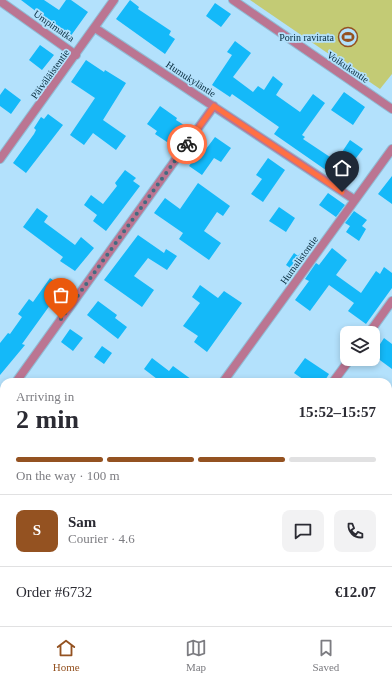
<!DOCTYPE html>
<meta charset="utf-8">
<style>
:root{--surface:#fff;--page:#f2f2f3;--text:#2b2b33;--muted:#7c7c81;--line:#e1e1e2;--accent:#945221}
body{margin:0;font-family:"Times New Roman",serif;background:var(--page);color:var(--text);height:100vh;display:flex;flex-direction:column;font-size:15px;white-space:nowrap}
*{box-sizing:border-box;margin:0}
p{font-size:13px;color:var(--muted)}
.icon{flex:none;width:22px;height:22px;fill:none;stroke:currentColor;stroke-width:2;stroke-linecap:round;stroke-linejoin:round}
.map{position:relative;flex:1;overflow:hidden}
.sheet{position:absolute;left:0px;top:378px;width:392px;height:248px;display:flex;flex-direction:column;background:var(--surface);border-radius:12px 12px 0 0;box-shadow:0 2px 6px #0003}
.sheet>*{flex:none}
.controls{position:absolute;left:340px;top:326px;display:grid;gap:8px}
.controls a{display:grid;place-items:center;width:40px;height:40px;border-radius:8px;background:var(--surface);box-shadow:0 2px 6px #0003;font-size:20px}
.pin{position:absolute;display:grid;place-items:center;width:34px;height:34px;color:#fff;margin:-41px -17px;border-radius:50% 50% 50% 0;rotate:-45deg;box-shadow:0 0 4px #0007}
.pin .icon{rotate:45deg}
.courier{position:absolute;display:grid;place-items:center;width:40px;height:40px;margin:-20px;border:3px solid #ff7043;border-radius:50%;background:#fff;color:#222;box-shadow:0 1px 5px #0007}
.head em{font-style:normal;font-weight:700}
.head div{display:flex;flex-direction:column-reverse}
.head{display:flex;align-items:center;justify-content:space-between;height:68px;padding:0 16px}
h1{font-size:26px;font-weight:700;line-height:30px}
.bar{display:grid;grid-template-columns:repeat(4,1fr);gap:6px 4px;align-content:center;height:48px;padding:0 16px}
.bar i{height:5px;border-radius:3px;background:var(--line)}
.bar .selected{background:var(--accent)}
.bar p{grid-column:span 4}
.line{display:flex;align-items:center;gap:10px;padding:0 16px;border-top:1px solid var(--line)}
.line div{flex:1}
.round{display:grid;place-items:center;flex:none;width:42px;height:42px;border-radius:8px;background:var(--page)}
.tab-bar{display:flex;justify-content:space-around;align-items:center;height:56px;border-top:1px solid var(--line);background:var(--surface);font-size:11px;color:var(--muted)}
.tab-bar a{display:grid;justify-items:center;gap:2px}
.tab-bar .selected{color:var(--accent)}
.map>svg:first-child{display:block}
.green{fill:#c3cb75}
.building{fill:#14b9f9}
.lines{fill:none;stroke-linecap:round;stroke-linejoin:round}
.minor-casing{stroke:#91bdd6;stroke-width:10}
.minor{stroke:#bb7592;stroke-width:8}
.done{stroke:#446b80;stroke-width:4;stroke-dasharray:0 7.2}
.route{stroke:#ff7043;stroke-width:5}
.labels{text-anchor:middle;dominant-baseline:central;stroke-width:3.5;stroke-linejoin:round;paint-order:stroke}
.street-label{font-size:10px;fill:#082c3d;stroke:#b3e1fc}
.poi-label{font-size:10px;fill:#082c3d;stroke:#b3e1fc;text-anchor:end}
</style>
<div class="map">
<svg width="392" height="626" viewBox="0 0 392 626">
<rect width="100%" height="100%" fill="#b3e1fc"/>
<path class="green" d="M250,0H392V74L380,89Z"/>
<path class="building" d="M21,0H44L59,10L66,0H71L88,12L70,37Z
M130,0L139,7L138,9L171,31L169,35L175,39L165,54L116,19Z
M215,3L231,14L221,27L206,16Z
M235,41L251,53L233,77L253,92L258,86L264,90L273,76L283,84L276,95L300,112L313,94L325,103L302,135L305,137L303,139L336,161L350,140L363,149L343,175L336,171L333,175L274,134L279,127L232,94L230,97L212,85L232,55L227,52Z
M40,45L54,55L42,70L29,60Z
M86,60L104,72L105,70L126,83L103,120L126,136L116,150L93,133L84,145L70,135L95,98L71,82Z
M5,88L21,100L11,114L0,106V95Z
M344,92L365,107L353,125L331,110Z
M160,106L177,118L176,120L184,125L170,144L155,134L157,131L147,124Z
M48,114L63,125L26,173L13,163L34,134L36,130L34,128L41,117L44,119Z
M215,137L231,148L221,162L214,158L202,175L189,166L203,147L206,149Z
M268,158L285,170L263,202L251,194L262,179L256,175Z
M125,170L136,178L133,181L140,186L106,231L93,221L97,215L84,205L91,195L103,204L117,186L115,183Z
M392,176V204L378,194Z
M198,183L230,206L223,216L217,212L204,231L221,243L209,260L179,239L183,233L154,213L165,198L180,209Z
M328,193L345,205L336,217L319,205Z
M279,207L295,218L286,232L269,221Z
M37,208L48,216L44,222L75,245L81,237L94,248L75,271L60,261L63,257L23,227Z
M354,211L367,220L362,226L366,229L359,241L346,232L350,226L345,223Z
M138,235L164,253L166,249L177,256L167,270L148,258L134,276L154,290L142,307L104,280Z
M332,248L347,260L336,275L361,293L376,271L380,274L384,267L392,273V288L366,324L348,311L354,303L329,285L310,311L295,300L309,281L305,279L316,263L319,265Z
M301,252L307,256L296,272L286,265L294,253L298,256Z
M50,278L63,287L22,344L25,345L0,375V343L8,333L10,334L22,317L18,314L29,299L33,302Z
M200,285L218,298L224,291L242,303L207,352L194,342L198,336L183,326L200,303L192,297Z
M98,301L117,315L115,318L127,327L118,339L87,315Z
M70,329L83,338L73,351L61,342Z
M384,338L392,344V369L373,355Z
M102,346L112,353L104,364L94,357Z
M152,358L169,371L173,366L195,382H161L144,369Z
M305,358L329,374L324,382H307L294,373Z"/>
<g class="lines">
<defs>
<path id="minor" d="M233,0L392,109
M0,1L76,55
M95,28L355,200
M0,159L114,0
M369,333L392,301
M16,382L214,106
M223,382L392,149
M333,382L350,359
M0,404L4,398
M388,477L392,480
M388,513L392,507
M0,585H4
M178,622L184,626"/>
</defs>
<use href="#minor" class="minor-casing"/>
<use href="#minor" class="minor"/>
</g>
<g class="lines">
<path class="done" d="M61,319L187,144"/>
<path class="route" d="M187,144L214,106L342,192"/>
</g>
<defs>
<symbol id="stadium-ring" viewBox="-11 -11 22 22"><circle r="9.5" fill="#b3e1fc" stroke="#945221" stroke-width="1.5"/><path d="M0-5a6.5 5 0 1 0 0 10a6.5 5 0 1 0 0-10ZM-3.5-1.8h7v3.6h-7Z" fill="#945221"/></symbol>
</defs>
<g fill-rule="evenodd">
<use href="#stadium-ring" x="337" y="26" width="22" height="22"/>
</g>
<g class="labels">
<g class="street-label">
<text transform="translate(54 26) rotate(35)">Umpimatka</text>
<text transform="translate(348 67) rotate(34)">Voikukantie</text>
<text transform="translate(50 74) rotate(-54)">Päiväläistentie</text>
<text transform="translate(191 79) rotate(33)">Humukyläntie</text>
<text transform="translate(299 260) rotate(-54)">Humalistontie</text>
</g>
<g class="poi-label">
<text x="334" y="37">Porin ravirata</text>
</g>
</g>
</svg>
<div class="controls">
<a><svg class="icon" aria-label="layers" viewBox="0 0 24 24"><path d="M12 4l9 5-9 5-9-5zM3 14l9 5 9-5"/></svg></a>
</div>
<div class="pin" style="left:61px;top:319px;background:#ea580c"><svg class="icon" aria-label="bag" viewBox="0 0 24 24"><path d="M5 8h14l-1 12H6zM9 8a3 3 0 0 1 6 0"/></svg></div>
<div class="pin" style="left:342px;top:192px;background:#1f2937"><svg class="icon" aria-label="home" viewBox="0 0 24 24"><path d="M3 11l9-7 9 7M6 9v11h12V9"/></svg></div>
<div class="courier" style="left:187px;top:144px"><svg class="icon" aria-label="bike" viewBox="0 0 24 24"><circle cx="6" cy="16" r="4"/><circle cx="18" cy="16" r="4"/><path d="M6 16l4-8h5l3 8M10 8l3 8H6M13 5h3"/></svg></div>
<section class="sheet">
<div class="head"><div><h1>2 min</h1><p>Arriving in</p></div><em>15:52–15:57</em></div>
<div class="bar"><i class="selected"></i><i class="selected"></i><i class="selected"></i><i></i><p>On the way · 100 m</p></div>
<div class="line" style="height:72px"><b class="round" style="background:var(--accent);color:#fff">S</b><div><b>Sam</b><p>Courier · 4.6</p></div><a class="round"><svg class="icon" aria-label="chat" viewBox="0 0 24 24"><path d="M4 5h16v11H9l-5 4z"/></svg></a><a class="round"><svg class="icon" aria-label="phone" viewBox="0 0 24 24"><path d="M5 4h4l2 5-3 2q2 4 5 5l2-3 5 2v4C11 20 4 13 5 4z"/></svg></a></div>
<div class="line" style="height:52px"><div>Order #6732</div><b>€12.07</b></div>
</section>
</div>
<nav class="tab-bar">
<a class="selected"><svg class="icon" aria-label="home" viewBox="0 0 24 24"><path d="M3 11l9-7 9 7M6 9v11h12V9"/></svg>Home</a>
<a><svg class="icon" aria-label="map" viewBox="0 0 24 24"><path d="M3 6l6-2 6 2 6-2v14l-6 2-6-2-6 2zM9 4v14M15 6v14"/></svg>Map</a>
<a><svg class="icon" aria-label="saved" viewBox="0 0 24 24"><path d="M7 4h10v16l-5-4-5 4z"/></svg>Saved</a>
</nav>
